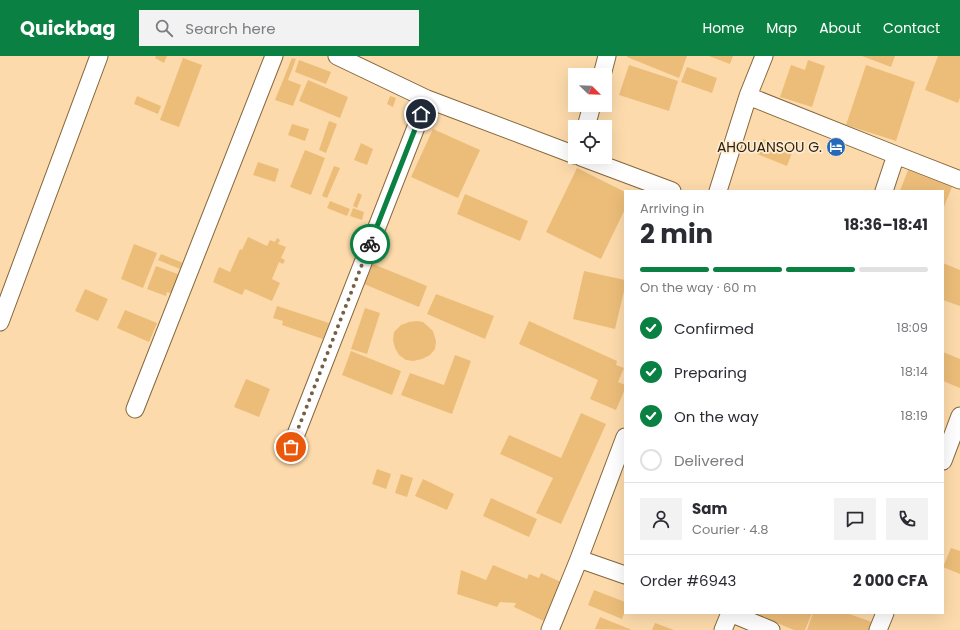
<!DOCTYPE html>
<meta charset="utf-8">
<style>
:root{--surface:#fff;--page:#f2f2f3;--text:#2b2b33;--muted:#7c7c81;--line:#e1e1e2;--accent:#0b8043}
body{margin:0;font-family:Poppins,sans-serif;background:var(--page);color:var(--text);height:100vh;display:flex;flex-direction:column;font-size:15px;white-space:nowrap}
*{box-sizing:border-box;margin:0}
p{font-size:13px;color:var(--muted)}
.icon{flex:none;width:22px;height:22px;fill:none;stroke:currentColor;stroke-width:2;stroke-linecap:round;stroke-linejoin:round}
.map{position:relative;flex:1;overflow:hidden}
.side{position:absolute;left:624px;top:134px;width:320px;height:424px;display:flex;flex-direction:column;background:var(--surface);border-radius:0px;box-shadow:0 4px 16px #0002}
.side>*{flex:none}
.needle{width:26px;rotate:113deg}
.buttons{position:absolute;left:568px;top:12px;display:grid;gap:8px}
.buttons a{display:grid;place-items:center;width:44px;height:44px;border-radius:0px;background:var(--surface);box-shadow:0 4px 16px #0002;font-size:20px}
.pin{position:absolute;display:grid;place-items:center;width:34px;height:34px;color:#fff;margin:-17px;border:2px solid #fff;border-radius:50%;box-shadow:0 1px 4px #0007}
.courier{position:absolute;display:grid;place-items:center;width:40px;height:40px;margin:-20px;border:3px solid #0b8043;border-radius:50%;background:#fff;color:#222;box-shadow:0 1px 5px #0007}
.head em{font-style:normal;font-weight:700}
.head div{display:flex;flex-direction:column-reverse}
.head{display:flex;align-items:center;justify-content:space-between;height:68px;padding:0 16px}
h1{font-size:26px;font-weight:700;line-height:30px}
.bar{display:grid;grid-template-columns:repeat(4,1fr);gap:6px 4px;align-content:center;height:48px;padding:0 16px}
.bar i{height:5px;border-radius:3px;background:var(--line)}
.bar .selected{background:var(--accent)}
.bar p{grid-column:span 4}
.line{display:flex;align-items:center;gap:10px;padding:0 16px;border-top:1px solid var(--line)}
.line div{flex:1}
.round{display:grid;place-items:center;flex:none;width:42px;height:42px;border-radius:0px;background:var(--page)}
ol{padding:0 16px;list-style:none}
li{display:flex;align-items:center;gap:12px;height:44px}
li p{margin-inline-start:auto}
li .icon{padding:4px;border-radius:50%;background:var(--accent);color:#fff;stroke-width:4}
li:last-child{color:var(--muted)}
li i{width:22px;height:22px;border:2px solid var(--line);border-radius:50%}
header{display:flex;align-items:center;gap:24px;box-sizing:border-box;height:56px;padding:0 20px;background:var(--accent);color:#fff}
header strong{font-size:19px}
nav{display:flex;gap:22px;margin-inline-start:auto;font-size:14px}
.search{width:280px;height:36px;background:var(--page);display:flex;align-items:center;gap:10px;box-sizing:border-box;padding:0 14px;border-radius:0px;color:var(--muted);font-size:15px}
.map>svg:first-child{display:block}
.building{fill:#ecbd79}
.lines{fill:none;stroke-linecap:round;stroke-linejoin:round}
.minor-casing{stroke:#85673c;stroke-width:19}
.minor{stroke:#fff;stroke-width:17}
.done{stroke:#756044;stroke-width:4;stroke-dasharray:0 7.2}
.route{stroke:#0b8043;stroke-width:5}
.labels{text-anchor:middle;dominant-baseline:central;stroke-width:3.5;stroke-linejoin:round;paint-order:stroke}
.poi-label{font-size:14px;fill:#2c1f0d;stroke:#feeace;text-anchor:end}
</style>
<header>
<strong>Quickbag</strong>
<div class="search"><svg class="icon" aria-label="search" viewBox="0 0 24 24"><circle cx="10" cy="10" r="6"/><path d="M15 15l6 6"/></svg>Search here</div>
<nav><a>Home</a><a>Map</a><a>About</a><a>Contact</a></nav>
</header>
<div class="map">
<svg width="960" height="574" viewBox="0 0 960 574">
<rect width="100%" height="100%" fill="#fcdaab"/>
<path class="building" d="M156,0H167L164,7L155,2Z
M627,0H687L679,22L627,1Z
M709,0H733L730,8Z
M862,0H895L891,11Z
M938,0H960V42L958,47L925,34Z
M183,2L202,9L179,71L160,64Z
M292,2L296,3L288,24L301,29L293,50L275,44Z
M299,4L331,16L326,28L295,16Z
M808,4L825,10L812,51L780,41L791,9L805,14Z
M629,9L678,25L669,55L619,39Z
M866,9L915,26L896,85L846,69Z
M687,11L717,22L712,37L681,26Z
M308,24L348,41L340,62L299,45Z
M137,40L161,50L158,58L134,48Z
M390,40L396,42L393,51L387,48Z
M329,65L337,68L326,97L319,94Z
M292,68L309,73L305,85L288,79Z
M433,73L480,94L458,142L411,121Z
M763,83L793,94L787,110L757,98Z
M361,87L373,93L367,109L354,104Z
M305,94L325,102L311,139L290,131Z
M258,106L279,113L275,126L253,119Z
M334,110L340,112L327,142L322,140Z
M577,112L625,136V153L601,203L546,176Z
M908,114L952,131L943,153V135H900Z
M358,137L362,139L357,152L353,150Z
M465,138L528,165L520,185L457,158Z
M330,145L350,153L347,160L327,152Z
M353,152L364,156L362,164L350,160Z
M248,181L267,190L270,184L275,186L277,182L280,184L278,188L286,191L281,202L285,204L283,208L279,206L272,223L280,227L272,245L245,233L242,239L213,226L219,211L230,216L240,193L242,194Z
M134,188L157,197L143,232L121,223Z
M161,198L188,209L185,215L158,204Z
M943,207L960,214V250L943,244Z
M373,208L427,230L419,251L364,228Z
M156,210L183,220L176,239L167,236L166,240L147,233Z
M584,215L625,224V231L615,273L573,263Z
M85,233L108,243L98,265L75,255Z
M436,238L494,260L485,283L427,258Z
M277,250L329,267L323,283L282,269L283,265L273,262Z
M365,252L380,257L367,298L351,293Z
M125,254L157,267L149,286L117,272Z
M417,265L423,266L433,275L436,285L435,293L430,299L422,303L413,305L406,304L399,299L395,292L393,284L394,276L401,269L409,266Z
M529,265L617,305L616,309L624,312L618,326L625,329V333L616,354L590,343L598,324L519,288Z
M351,295L401,315L392,339L342,319Z
M943,296L960,303V332L943,325Z
M455,299L471,305L452,358L401,339L410,317L444,329Z
M246,323L270,333L259,361L234,351Z
M581,357L606,368L561,468L536,457L553,422L500,398L509,379L561,402Z
M377,413L391,418L386,433L372,428Z
M401,418L413,422L407,441L395,437Z
M423,423L454,438L447,454L415,440Z
M491,442L537,463L529,481L483,460Z
M951,492L960,495V518L943,511Z
M493,509L527,523L529,518L539,522L541,517L563,527L546,566L514,551L516,547L500,546L497,551L457,538L461,514L486,524Z
M594,534L625,546V555L622,563L588,549Z
M753,557H812L805,574H794Z
M813,557H846L872,566L869,574H807Z
M600,561L632,574L595,573Z
M655,567L674,574H652Z"/>
<g class="lines">
<defs>
<path id="minor" d="M337,0L427,43L575,99
M602,19L607,0
M748,40L896,99L960,124
M586,71L592,49
M581,101L672,135
M718,135L748,40L764,0
M884,135L896,99
M0,266L99,0
M135,353L274,0
M291,391L427,43
M943,405L960,360
M579,503L625,519
M730,557L771,574
M550,574L579,503L625,381
M723,574L730,557
M878,574L885,557"/>
</defs>
<use href="#minor" class="minor-casing"/>
<use href="#minor" class="minor"/>
</g>
<g class="lines">
<path class="done" d="M291,391L370,188"/>
<path class="route" d="M370,188L421,58"/>
</g>
<defs>
<symbol id="hotel-disc" viewBox="-11 -11 22 22"><circle r="9.5" fill="#2668b9" stroke="#feeace"/><path d="M-6-4.5h1.5V1H6V5H4.5V3h-9V5H-6ZM-4 0a1.8 1.8 0 1 1 3.6 0ZM.5 0V-2.5h3Q6-2.5 6 0Z" fill="#fff"/></symbol>
</defs>
<g fill-rule="evenodd">
<use href="#hotel-disc" x="825" y="80" width="22" height="22"/>
</g>
<g class="labels">
<g class="poi-label">
<text x="822" y="91">AHOUANSOU G.</text>
</g>
</g>
</svg>
<div class="buttons">
<a><svg class="needle" viewBox="-14 -14 28 28"><path d="M0-13l5 13h-10z" fill="#e53935"/><path d="M0 13l5-13h-10z" fill="#7c7c81"/></svg></a>
<a><svg class="icon" aria-label="locate" viewBox="0 0 24 24"><circle cx="12" cy="12" r="6"/><path d="M12 2v4M12 18v4M2 12h4M18 12h4"/></svg></a>
</div>
<div class="pin" style="left:291px;top:391px;background:#ea580c"><svg class="icon" aria-label="bag" viewBox="0 0 24 24"><path d="M5 8h14l-1 12H6zM9 8a3 3 0 0 1 6 0"/></svg></div>
<div class="pin" style="left:421px;top:58px;background:#1f2937"><svg class="icon" aria-label="home" viewBox="0 0 24 24"><path d="M3 11l9-7 9 7M6 9v11h12V9"/></svg></div>
<div class="courier" style="left:370px;top:188px"><svg class="icon" aria-label="bike" viewBox="0 0 24 24"><circle cx="6" cy="16" r="4"/><circle cx="18" cy="16" r="4"/><path d="M6 16l4-8h5l3 8M10 8l3 8H6M13 5h3"/></svg></div>
<section class="side">
<div class="head"><div><h1>2 min</h1><p>Arriving in</p></div><em>18:36–18:41</em></div>
<div class="bar"><i class="selected"></i><i class="selected"></i><i class="selected"></i><i></i><p>On the way · 60 m</p></div>
<ol>
<li><svg class="icon" aria-label="check" viewBox="0 0 24 24"><path d="M5 12l5 5 9-10"/></svg>Confirmed<p>18:09</p></li>
<li><svg class="icon" aria-label="check" viewBox="0 0 24 24"><path d="M5 12l5 5 9-10"/></svg>Preparing<p>18:14</p></li>
<li><svg class="icon" aria-label="check" viewBox="0 0 24 24"><path d="M5 12l5 5 9-10"/></svg>On the way<p>18:19</p></li>
<li><i></i>Delivered</li>
</ol>
<div class="line" style="height:72px"><a class="round"><svg class="icon" aria-label="person" viewBox="0 0 24 24"><circle cx="12" cy="8" r="4"/><path d="M4 21q1-7 8-7t8 7"/></svg></a><div><b>Sam</b><p>Courier · 4.8</p></div><a class="round"><svg class="icon" aria-label="chat" viewBox="0 0 24 24"><path d="M4 5h16v11H9l-5 4z"/></svg></a><a class="round"><svg class="icon" aria-label="phone" viewBox="0 0 24 24"><path d="M5 4h4l2 5-3 2q2 4 5 5l2-3 5 2v4C11 20 4 13 5 4z"/></svg></a></div>
<div class="line" style="height:52px"><div>Order #6943</div><b>2 000 CFA</b></div>
</section>
</div>
